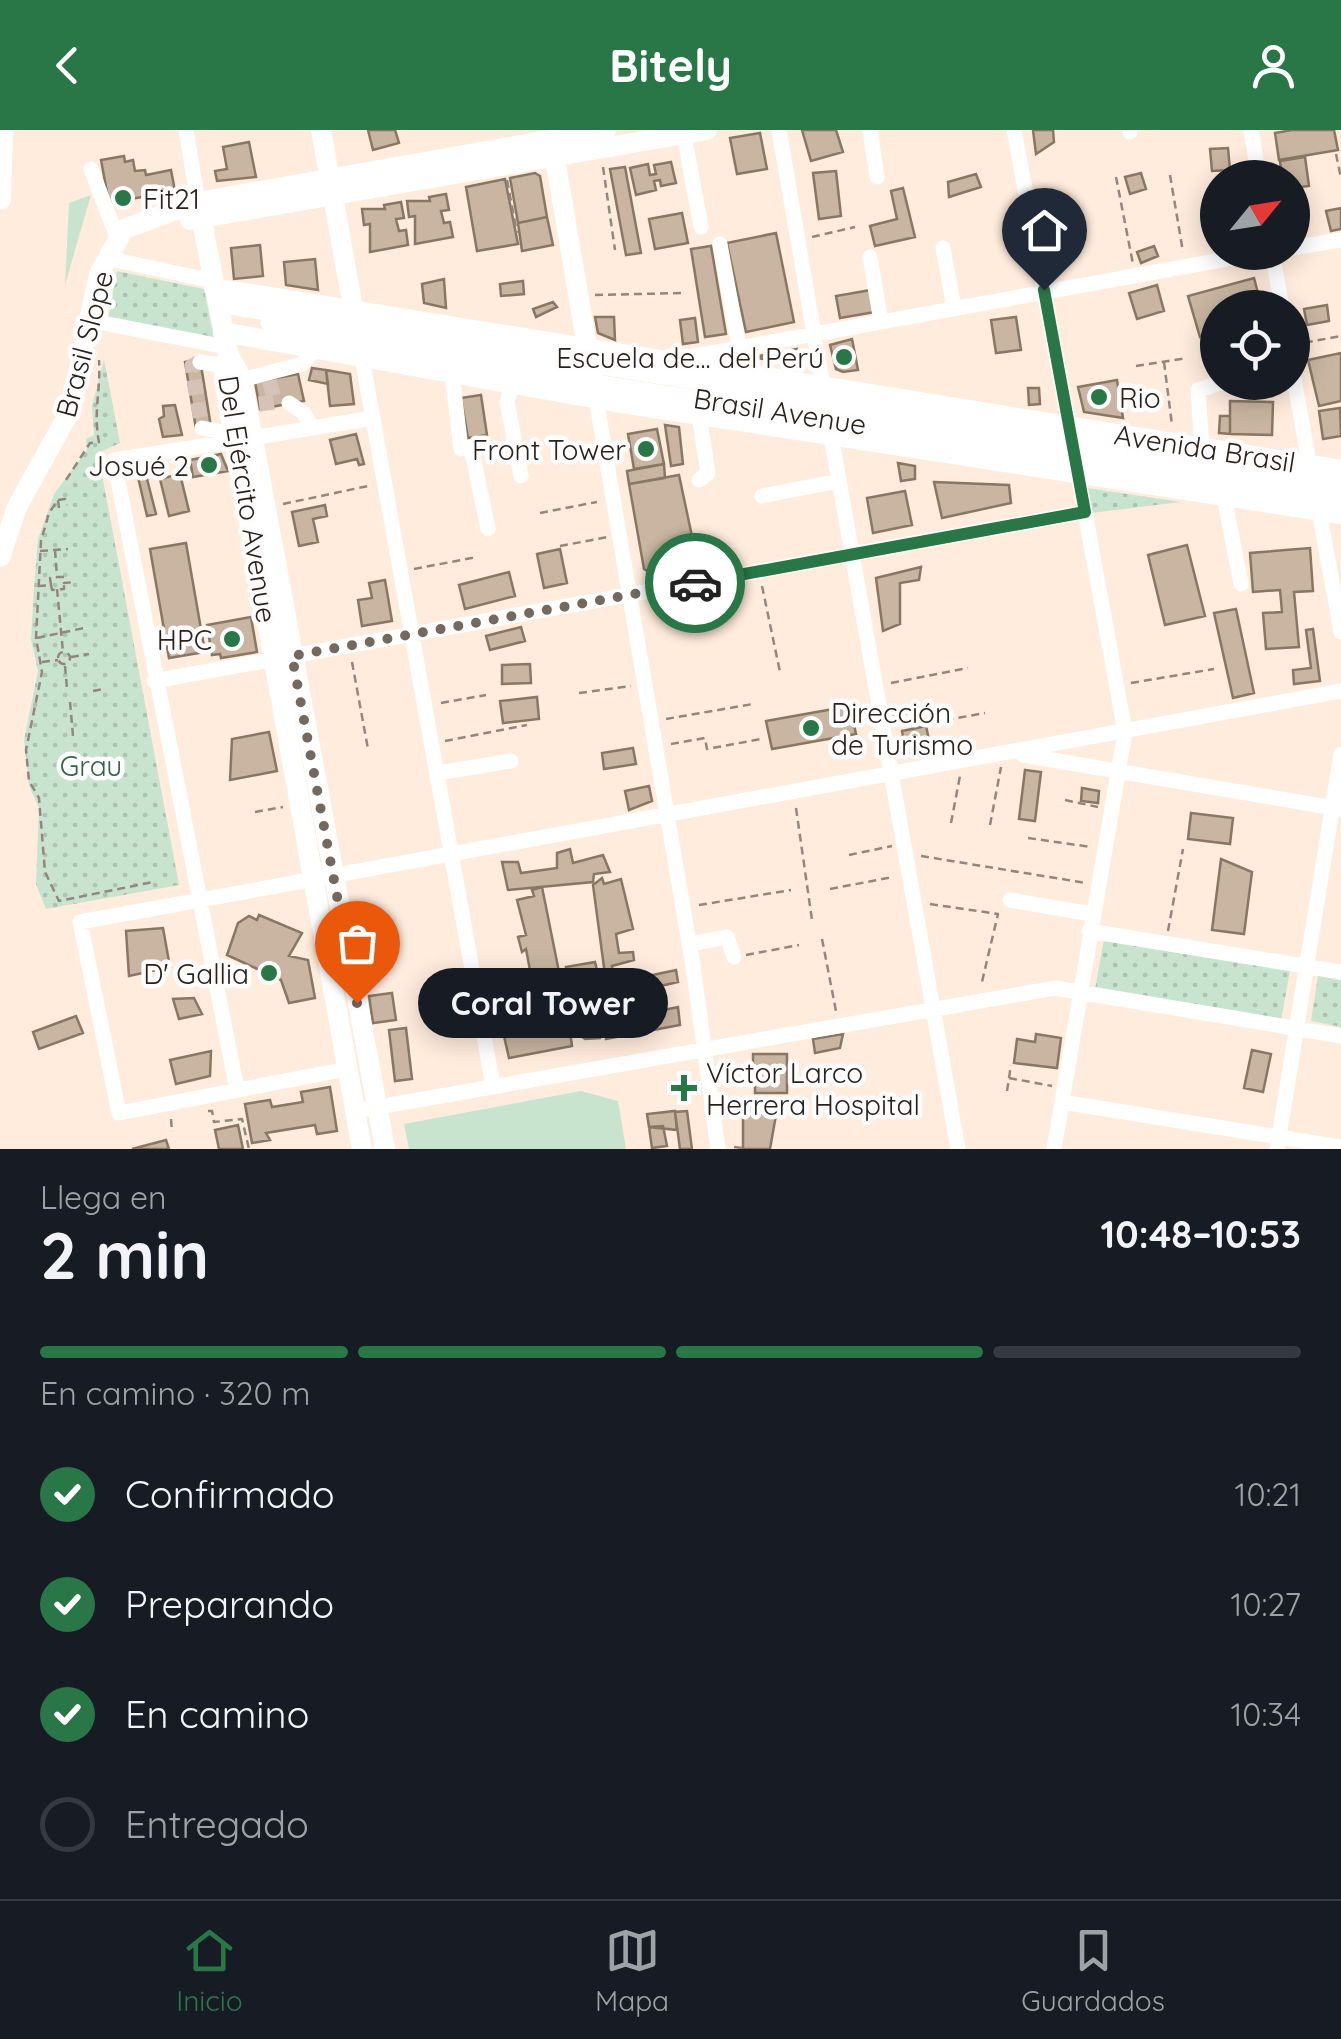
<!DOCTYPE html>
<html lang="es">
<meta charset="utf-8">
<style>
:root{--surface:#171b24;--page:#20242c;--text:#f1f3f6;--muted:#9ea1a6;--line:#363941;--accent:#297747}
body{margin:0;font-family:Quicksand,sans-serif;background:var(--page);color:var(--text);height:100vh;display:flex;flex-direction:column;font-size:38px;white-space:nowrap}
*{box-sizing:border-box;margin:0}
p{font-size:32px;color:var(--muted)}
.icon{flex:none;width:55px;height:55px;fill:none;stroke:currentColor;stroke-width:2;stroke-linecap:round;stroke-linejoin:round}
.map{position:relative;height:1019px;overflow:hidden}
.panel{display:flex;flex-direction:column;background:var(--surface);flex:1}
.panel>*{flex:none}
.needle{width:65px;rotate:60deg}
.fabs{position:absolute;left:1200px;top:30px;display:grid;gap:20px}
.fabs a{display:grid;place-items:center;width:110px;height:110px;border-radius:50%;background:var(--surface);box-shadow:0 5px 25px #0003;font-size:50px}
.pin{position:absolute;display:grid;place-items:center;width:85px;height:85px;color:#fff;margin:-102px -42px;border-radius:50% 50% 50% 0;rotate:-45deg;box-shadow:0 0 10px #0007}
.pin .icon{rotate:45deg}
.courier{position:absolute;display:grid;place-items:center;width:100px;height:100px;margin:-50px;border:8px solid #297747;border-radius:50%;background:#fff;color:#222;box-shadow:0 2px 12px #0007}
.bubble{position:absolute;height:70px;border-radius:35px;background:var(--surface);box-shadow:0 5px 25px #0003;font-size:32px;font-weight:700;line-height:70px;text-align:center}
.headline em{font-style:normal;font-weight:700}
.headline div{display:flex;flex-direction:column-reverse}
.headline{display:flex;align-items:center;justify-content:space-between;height:170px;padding:0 40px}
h1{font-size:65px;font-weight:700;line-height:75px}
.bar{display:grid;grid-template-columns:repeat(4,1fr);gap:15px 10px;align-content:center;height:120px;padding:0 40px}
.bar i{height:12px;border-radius:8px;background:var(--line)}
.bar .active{background:var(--accent)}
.bar p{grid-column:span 4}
ol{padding:0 40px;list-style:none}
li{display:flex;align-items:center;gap:30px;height:110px}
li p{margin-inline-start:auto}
li .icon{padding:10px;border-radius:50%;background:var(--accent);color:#fff;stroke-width:4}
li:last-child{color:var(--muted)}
li i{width:55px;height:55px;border:5px solid var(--line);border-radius:50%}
header{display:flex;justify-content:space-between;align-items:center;height:130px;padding:0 40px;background:var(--accent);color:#fff;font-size:45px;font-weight:700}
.tabs{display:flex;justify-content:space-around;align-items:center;height:140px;border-top:2px solid var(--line);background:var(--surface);font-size:28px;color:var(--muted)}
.tabs a{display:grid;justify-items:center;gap:5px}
.tabs .active{color:var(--accent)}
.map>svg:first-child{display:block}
.grass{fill:#c8e4cf}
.park{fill:url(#park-dots)}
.building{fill:#c9b5a1;stroke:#897764;stroke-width:2.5;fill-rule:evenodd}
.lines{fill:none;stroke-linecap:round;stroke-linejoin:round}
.minor-tunnel{stroke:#d4c3b6;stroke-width:15;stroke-dasharray:15 8;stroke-linecap:butt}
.path{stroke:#94867c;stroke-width:2.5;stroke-dasharray:8 5;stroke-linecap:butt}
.minor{stroke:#fff;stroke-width:15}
.major{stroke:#fff;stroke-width:20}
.highway{stroke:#fff;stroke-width:22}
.done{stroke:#75685f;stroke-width:10;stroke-dasharray:0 18}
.route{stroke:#297747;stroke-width:12}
.poi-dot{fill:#297747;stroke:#fdfdfd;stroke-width:4}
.labels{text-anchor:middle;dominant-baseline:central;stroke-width:9;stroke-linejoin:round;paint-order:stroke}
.poi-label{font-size:28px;fill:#2a211b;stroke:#fdfdfd;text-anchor:end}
.street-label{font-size:28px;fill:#2a211b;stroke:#fdfdfd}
.park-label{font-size:28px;fill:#356344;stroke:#fdfdfd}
</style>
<header><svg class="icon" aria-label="back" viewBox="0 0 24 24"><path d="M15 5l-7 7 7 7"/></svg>Bitely<svg class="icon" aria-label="person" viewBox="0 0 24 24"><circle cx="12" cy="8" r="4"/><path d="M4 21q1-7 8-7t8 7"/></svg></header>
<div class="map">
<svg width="1341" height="1019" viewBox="0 0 1341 1019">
<defs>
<pattern id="park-dots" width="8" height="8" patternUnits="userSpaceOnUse" patternTransform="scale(2.5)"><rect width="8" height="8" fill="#c8e4cf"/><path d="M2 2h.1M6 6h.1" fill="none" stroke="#acc3b1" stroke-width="1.8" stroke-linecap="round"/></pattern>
</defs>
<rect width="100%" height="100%" fill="#ffecdd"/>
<path class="grass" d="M91,65L65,155L69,73Z
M581,961L618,971L626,1019H409L404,994Z"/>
<path class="park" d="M117,141L204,159L214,208L108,189Z
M104,229L120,313L98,323L179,755L46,779L36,754L39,678L29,656L24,610L38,541L31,510L34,457L38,409L54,364L87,320L86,309L94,305L92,276Z
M1087,358L1181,372L1091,383Z
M1104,809L1290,840L1281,891L1095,859Z
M1318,846L1341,850V897L1311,891Z"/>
<path class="building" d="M368,0H395L399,13L373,20Z
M802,0H836L843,22L811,31Z
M1033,0H1053L1054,12L1036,24Z
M1292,0H1334L1338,20L1279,30L1275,3Z
M760,3L767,39L737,44L730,8Z
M249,12L256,47L217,51L215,41L227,39L223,17Z
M1228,18L1230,40L1212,41L1210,19Z
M124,26L125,32L133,30L135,41L145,40L146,45L171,40L175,61L109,73L101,30Z
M1305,27L1309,56L1292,58V48H1282L1280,31Z
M671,32L676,53L661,56L660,50L654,51L656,60L636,65L630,38L648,34L650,45L656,44L654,35Z
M625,37L641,123L626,125L610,39Z
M836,41L841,86L819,89L813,43Z
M535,43L540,46L547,87L518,93L510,48Z
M1141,43L1146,59L1130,64L1125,47Z
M976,44L981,57L949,67L948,52Z
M505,49L518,114L477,121L466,57Z
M903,58L915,107L875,116L870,96L897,89L891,61Z
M1302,60L1307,80L1292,83V62Z
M446,64L449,80L441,81L444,93L450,92L453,107L415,114V86L409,87L407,71H430L429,67Z
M401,72L404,88L396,89L399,101L406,100L408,115L370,122V94L364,95L362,79H385L384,75Z
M1341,78V99L1331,101L1326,81Z
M682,83L688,113L655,119L649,89Z
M547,87L553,115L522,121L518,93Z
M776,103L794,192L746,202L727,113Z
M260,115L263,146L234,149L231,118Z
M711,116L726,204L705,207L691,119Z
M1154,116L1158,126L1141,133L1137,122Z
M315,129L318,160L286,155L284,132Z
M1254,148L1262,178H1218V202L1200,207L1188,166Z
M444,149L446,178L424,173L422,154Z
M523,151L524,164L501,166L500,154Z
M1157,155L1164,181L1137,189L1129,163Z
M871,160L875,182L840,188L836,166Z
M553,172L557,177L536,187L533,179Z
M1327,175L1329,191L1307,195L1304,179Z
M595,187H614L615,210L598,203Z
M1016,187L1021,220L996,223L991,190Z
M695,188L698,212L683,214L680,190Z
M852,209L858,240L843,242L836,239L830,215Z
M797,219L801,237L754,227Z
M1341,223V271L1319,276L1308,230Z
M200,229L211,297L196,299L185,232Z
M312,238L326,240L328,254L309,250Z
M326,240L350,244L354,274L330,276Z
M298,244L304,271L260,279L255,252Z
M1117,250L1123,288L1084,282L1078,257Z
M1028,258H1039L1040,274L1029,275Z
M481,265L487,305L468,308L461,268Z
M1230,271L1273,272L1272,305L1230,304Z
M175,275L182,305L163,307L159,289L164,286L163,276Z
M1340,278L1341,306L1323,309L1319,281Z
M1220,286H1230V304L1219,303Z
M665,295L679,297L683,334L671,336Z
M657,299L664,334L634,339L628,304Z
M356,304L364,334L359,335L357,329L336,334L330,310Z
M221,324L228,341L193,347L190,330Z
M898,333L915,336V349L901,351Z
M664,334L665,348L629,354L627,341Z
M180,344L189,381L169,386L160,349Z
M146,345L156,384L147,386L138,347Z
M679,345L697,430L649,442L644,439L629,354Z
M934,352L1009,355L1011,373L942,388Z
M905,361L912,395L873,403L867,368Z
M325,375L327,386L313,389L318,412L299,416L292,382Z
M186,413L205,522L169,528L150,419Z
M1187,415L1205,486L1165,495L1148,425Z
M1310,418L1313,461L1294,462L1299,517L1266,519L1263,483L1282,482L1280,460L1253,462L1250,423Z
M560,419L567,453L544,458L537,424Z
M921,437L919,450L900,453V494L883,501L876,448Z
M509,442L515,466L465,479L459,455Z
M385,450L392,491L362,496L358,470L372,468L369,453Z
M1236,479L1254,563L1233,568L1214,483Z
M251,487L257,522L221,528L220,524L212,525L207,495Z
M521,497L525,511L490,520L486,506Z
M1313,499L1320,551L1294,554L1293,540L1311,538L1306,500Z
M530,534L531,553L502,554V535Z
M537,567L539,589L503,593L500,571Z
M850,576L856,604L772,619L766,591Z
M926,596L931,619L906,624L902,601Z
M269,602L277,641L230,650L232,609Z
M633,618L636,634L604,639L602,623Z
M1025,640L1041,642L1035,691L1019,689Z
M649,656L652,671L629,680L625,661Z
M1082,658L1099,661L1098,673L1081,671Z
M1191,683L1233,688L1230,714L1188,709Z
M570,719L573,733L603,725L610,742L594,744L593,752L508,760L502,732H518L521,743L557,738V723Z
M1221,729L1252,742L1244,804L1212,800Z
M602,748L604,754L621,749L633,799L616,804L619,823L633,822L634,830L612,836L613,843L605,845L593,755Z
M542,757L559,842L532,851L526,819L522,822L518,807L526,805L517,770L534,766L532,760Z
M259,785L302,803L289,826L308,830L315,868L289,873L281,850L227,825L238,793L249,786L257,790Z
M163,798L170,837L129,846L126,801Z
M595,832L609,890L600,908L585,909L577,903L566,837Z
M676,840L678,852L639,861L643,885L631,887L625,851Z
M518,846L521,864L561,856L562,880L568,885L563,889L565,897L569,895L572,916L509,928L501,893L510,892L509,885L502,887L498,866L503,865L501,856L511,854L509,848ZM544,876L547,891L525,896L523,882Z
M392,863L396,890L373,893L369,866Z
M194,868L202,884L179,889L173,869Z
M678,877L680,895L606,909V899L616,890Z
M76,886L83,903L39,919L33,902Z
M406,898L412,949L395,951L389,900Z
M843,904L840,918L815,923L813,909Z
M1036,904L1061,908L1057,938L1014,933L1017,909L1035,912Z
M1252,920L1271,924L1263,962L1244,958Z
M211,921L210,946L176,954L170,930Z
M753,924H787V937H753Z
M755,937H787V963H755Z
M330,957L337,1001L317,1004L315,995L266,1003L270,1010L252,1013L245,974L270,970L272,977L303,972L301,962Z
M750,975L772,977L771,984L776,985L770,1019H743V986L748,987Z
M675,981L677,1000L649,997L647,984Z
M687,981L692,1019H680L675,982Z
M238,995L243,1019H219L215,1000Z
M663,996L667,1016L652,1018L649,997Z
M166,1010L169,1019H132Z"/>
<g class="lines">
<path class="minor-tunnel" d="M200,232L192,236L202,298
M259,274L275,272L269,249"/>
<path class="path" d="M1336,24L1341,48
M603,37L615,120
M1170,45L1183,122
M1116,47L1133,134
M507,50L517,103
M812,107L855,97
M595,165L684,163
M1292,215L1341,206
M1164,232L1172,295
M1136,236L1187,228
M66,350L90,313L99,312C93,282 101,260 99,230
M58,370L65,369L67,375
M283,374L368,356
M59,378L58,370L49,383L41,411L36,508L42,542L26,620L29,651L39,668L45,742L59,771L153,752
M540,383L597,372
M560,416L608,407
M55,420L57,447H64V453L75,452
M40,421L68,419
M414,439L477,427
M51,455L52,460L64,459V455
M38,456L51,455L50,448L57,447
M762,456L780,542
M57,459L63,522
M37,508L84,498
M58 528a6 6 0 1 1 12 0a6 6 0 1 1-12 0Z
M71,527L89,524
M42,532L58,530
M352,532L368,619
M65,536L67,559
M891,553L968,538
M1131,553L1214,539
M93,561L104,559
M579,563L631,556
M70,572L73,606
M441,573L486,565
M893,586L938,577L941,591L985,583
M666,589L753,574
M445,611L527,595
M671,614L705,608L707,619L761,609
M1065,670L1098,677
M796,678L812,790
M255,682L283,677
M951,693L960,646
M990,695L1001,637
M1028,708L1091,717
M849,725L892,716
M921,726L1086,753
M830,759L893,747
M930,774L998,784L981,856
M699,775L791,760
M1168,801L1183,719
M822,809L836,881
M746,825L799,815
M1009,948L1052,956
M1007,961L1011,935
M208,981H212L214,992L242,989L249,1019
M171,989L172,1002
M734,1017L743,1018"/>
<path class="minor" d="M186,0L198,72
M779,0L824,262
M870,0L877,47
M1014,0L1071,306
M1130,0V2
M1251,0L1259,48
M684,4L701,97
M91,39L117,107
M720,114L739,217
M943,118L954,178
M1292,118L1341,110
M1272,122L1282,178
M870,127L881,192
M115,130L213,151
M218,175L1341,357
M103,193L226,217
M268,193L613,255L1341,369
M362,228L493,956
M678,229L1265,122
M200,232L225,236
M1292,238L1311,343
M452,244L461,319L471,317L488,399
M242,250L302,234L316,219
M512,255L507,272L521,346
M596,269L693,836L718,1019
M289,273L304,283L312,298
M699,285L708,343L699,350
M202,298L233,304
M830,300L958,1019
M252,308L373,288
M234,311L114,330L237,960
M1202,317L1198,260L1221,253
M762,366L839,351
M1224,367L1241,454
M1318,375L1341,502
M154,551L1085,382
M1023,625L1340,679
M437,643L511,631
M1010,770L1092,784
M1089,801L1341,842
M689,814L727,807L734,827
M347,939L119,983L80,792L1341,561
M1062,972L1341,1017
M355,981L1055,858L1341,906
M1054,1019L1125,602L1076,333
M1277,1019L1341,624"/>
<path class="major" d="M321,0L362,228
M553,17L596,269
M198,72L228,223L242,250L385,1019
M190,90L707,0
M214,158L1341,340
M223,202L615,272L1341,384
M228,223L224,246L233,304L362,1019
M0,427L17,377L70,281L99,144L124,99L198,72L606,0"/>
<path class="highway" d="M0,69L2,0"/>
</g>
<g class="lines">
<path class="done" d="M357,873L292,526L695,453"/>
<path class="route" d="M695,453L1085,382L1044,160"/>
</g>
<g class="poi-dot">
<circle cx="123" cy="68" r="10"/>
<circle cx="844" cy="227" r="10"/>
<circle cx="1099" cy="267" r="10"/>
<circle cx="646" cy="319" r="10"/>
<circle cx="209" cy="335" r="10"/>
<circle cx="232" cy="509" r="10"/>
<circle cx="811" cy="598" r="10"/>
<circle cx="269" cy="843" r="10"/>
<path d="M679 943h10v10h10v10h-10v10h-10v-10h-10v-10h10z"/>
</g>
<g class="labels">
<g class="poi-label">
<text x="143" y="68" text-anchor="start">Fit21</text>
<text x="824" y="227">Escuela de... del Perú</text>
<text x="1119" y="267" text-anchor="start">Rio</text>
<text x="626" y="319">Front Tower</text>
<text x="189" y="335">Josué 2</text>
<text x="212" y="509">HPC</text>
<text x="831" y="582" text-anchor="start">Dirección<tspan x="831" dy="32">de Turismo</tspan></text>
<text x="249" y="843">D' Gallia</text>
<text x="706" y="942" text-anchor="start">Víctor Larco<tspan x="706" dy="32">Herrera Hospital</tspan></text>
</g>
<g class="street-label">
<text transform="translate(84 214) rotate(-75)">Brasil Slope</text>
<text transform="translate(780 281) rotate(9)">Brasil Avenue</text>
<text transform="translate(1205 318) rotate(9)">Avenida Brasil</text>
<text transform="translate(248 369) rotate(81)">Del Ejército Avenue</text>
</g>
<g class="park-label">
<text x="91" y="635">Grau</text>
</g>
</g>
</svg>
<div class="fabs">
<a><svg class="needle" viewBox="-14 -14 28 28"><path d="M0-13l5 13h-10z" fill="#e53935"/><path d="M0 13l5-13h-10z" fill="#9ea1a6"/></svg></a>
<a><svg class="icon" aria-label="locate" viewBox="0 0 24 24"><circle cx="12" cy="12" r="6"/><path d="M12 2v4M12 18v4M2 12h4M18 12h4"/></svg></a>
</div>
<div class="pin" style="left:357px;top:873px;background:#ea580c"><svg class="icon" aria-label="bag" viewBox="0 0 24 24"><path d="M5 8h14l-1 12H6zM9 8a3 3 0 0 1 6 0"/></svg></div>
<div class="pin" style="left:1044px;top:160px;background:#1f2937"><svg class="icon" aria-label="home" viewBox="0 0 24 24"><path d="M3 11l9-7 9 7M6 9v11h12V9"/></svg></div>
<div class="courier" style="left:695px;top:453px"><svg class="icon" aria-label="car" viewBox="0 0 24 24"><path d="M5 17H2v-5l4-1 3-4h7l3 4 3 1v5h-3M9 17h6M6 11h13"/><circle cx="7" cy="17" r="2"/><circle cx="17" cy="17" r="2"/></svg></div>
<div class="bubble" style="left:418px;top:838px;width:250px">Coral Tower</div>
</div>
<section class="panel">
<div class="headline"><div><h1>2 min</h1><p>Llega en</p></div><em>10:48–10:53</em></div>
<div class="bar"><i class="active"></i><i class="active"></i><i class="active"></i><i></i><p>En camino · 320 m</p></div>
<ol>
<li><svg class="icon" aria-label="check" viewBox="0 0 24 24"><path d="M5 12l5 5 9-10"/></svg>Confirmado<p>10:21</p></li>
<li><svg class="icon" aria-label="check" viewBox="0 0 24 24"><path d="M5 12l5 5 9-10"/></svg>Preparando<p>10:27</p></li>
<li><svg class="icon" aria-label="check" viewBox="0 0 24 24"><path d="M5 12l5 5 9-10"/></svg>En camino<p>10:34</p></li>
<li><i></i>Entregado</li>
</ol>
</section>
<nav class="tabs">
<a class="active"><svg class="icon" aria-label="home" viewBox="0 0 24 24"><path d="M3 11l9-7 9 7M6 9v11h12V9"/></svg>Inicio</a>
<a><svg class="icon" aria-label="map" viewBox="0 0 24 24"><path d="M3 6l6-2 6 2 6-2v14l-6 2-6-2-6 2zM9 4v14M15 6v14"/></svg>Mapa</a>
<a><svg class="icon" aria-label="saved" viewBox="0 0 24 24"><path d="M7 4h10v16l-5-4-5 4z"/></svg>Guardados</a>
</nav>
